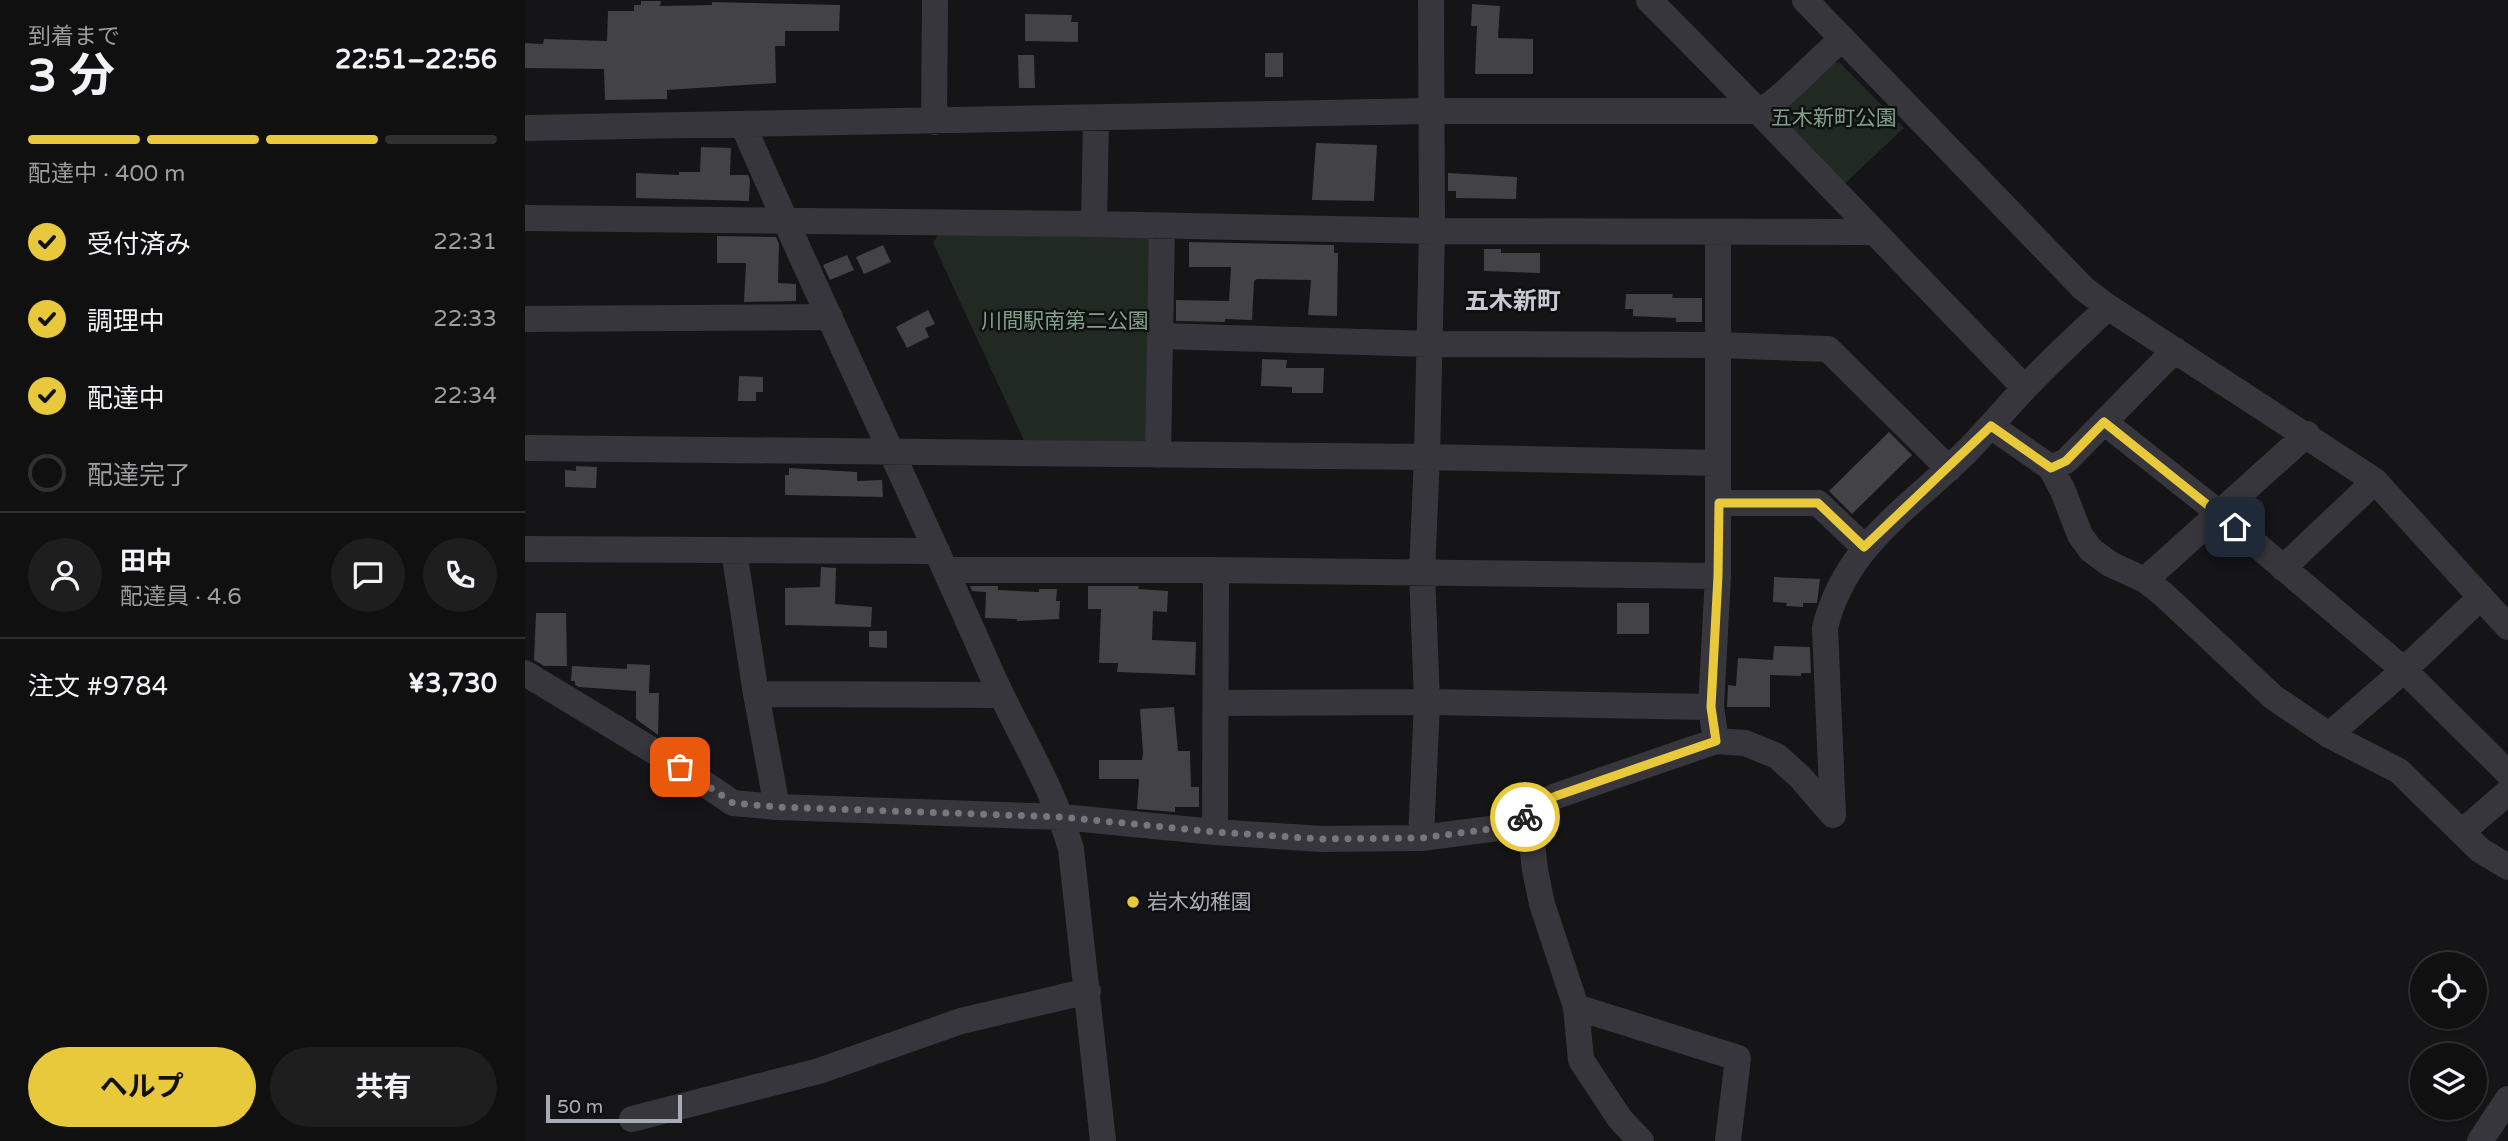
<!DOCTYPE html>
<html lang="ja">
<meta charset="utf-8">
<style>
:root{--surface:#101011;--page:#1e1e1f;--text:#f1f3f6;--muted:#9c9d9f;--line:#303031;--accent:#e8c93c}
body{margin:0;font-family:"Varela Round","Noto Sans JP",sans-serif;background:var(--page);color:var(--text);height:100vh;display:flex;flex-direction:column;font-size:26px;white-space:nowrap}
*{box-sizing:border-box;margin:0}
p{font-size:23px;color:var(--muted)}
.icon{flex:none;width:38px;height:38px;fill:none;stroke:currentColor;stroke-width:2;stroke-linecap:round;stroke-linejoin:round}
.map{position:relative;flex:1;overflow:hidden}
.sheet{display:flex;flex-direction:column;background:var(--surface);width:525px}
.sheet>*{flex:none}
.fabs{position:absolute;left:1885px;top:952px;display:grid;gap:14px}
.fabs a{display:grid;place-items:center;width:77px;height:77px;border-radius:50%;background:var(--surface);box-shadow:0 2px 5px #0004,0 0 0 2px var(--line);font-size:35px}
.scale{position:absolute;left:21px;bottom:18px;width:136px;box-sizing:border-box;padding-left:7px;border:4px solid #a8aab6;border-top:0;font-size:19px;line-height:24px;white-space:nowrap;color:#a8aab6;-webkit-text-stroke:5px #101012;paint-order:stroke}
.pin{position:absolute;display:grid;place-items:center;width:60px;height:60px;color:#fff;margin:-30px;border-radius:14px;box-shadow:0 4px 10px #0006}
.courier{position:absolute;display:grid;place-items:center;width:70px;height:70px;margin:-35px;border:5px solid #e8c93c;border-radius:50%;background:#fff;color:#222;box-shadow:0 2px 9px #0007}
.headline em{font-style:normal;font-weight:700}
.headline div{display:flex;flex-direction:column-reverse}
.headline{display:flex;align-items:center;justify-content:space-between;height:119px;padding:0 28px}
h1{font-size:46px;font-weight:700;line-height:52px}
.bar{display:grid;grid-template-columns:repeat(4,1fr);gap:10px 7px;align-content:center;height:84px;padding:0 28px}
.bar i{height:9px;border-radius:5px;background:var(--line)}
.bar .current{background:var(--accent)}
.bar p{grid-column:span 4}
.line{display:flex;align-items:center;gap:18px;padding:0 28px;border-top:2px solid var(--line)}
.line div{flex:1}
.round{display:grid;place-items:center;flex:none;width:74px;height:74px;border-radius:37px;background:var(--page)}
ol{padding:0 28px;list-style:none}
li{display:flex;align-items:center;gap:21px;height:77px}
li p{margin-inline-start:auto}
li .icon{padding:7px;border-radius:50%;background:var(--accent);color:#111;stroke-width:4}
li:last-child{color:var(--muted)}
li i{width:38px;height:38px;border:4px solid var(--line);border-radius:50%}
.primary-button{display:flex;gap:14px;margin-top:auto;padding:14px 28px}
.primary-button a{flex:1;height:80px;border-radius:42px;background:var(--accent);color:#111;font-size:28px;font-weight:700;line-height:80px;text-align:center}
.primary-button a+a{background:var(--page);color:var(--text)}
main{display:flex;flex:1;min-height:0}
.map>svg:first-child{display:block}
.green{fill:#212923}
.building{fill:#424247}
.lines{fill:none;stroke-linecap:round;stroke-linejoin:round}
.minor{stroke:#36363c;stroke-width:26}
.done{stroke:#75767e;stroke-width:7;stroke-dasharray:0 12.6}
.route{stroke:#e8c93c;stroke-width:9}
.poi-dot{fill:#e8c93c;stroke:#101012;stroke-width:2.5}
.labels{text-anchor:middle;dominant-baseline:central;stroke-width:5;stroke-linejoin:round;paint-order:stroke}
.park-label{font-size:21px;fill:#80a087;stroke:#101012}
.poi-label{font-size:21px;fill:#a8aab6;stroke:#101012;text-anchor:start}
.quarter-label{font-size:24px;font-weight:bold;fill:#c8c9d2;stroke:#101012}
</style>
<main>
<section class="sheet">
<div class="headline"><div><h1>3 分</h1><p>到着まで</p></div><em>22:51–22:56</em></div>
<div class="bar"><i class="current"></i><i class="current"></i><i class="current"></i><i></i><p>配達中 · 400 m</p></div>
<ol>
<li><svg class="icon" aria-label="check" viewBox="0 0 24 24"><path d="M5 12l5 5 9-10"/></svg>受付済み<p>22:31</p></li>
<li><svg class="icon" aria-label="check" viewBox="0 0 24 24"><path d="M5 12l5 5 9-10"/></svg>調理中<p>22:33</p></li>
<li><svg class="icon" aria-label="check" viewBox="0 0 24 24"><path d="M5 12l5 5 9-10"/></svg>配達中<p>22:34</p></li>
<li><i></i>配達完了</li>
</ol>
<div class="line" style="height:126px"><a class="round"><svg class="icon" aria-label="person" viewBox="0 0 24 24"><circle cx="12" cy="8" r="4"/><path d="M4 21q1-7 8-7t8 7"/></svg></a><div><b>田中</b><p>配達員 · 4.6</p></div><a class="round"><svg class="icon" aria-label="chat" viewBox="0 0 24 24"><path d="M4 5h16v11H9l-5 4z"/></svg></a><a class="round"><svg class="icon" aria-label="phone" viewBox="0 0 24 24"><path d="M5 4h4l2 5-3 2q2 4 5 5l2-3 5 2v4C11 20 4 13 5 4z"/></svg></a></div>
<div class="line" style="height:91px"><div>注文 #9784</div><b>¥3,730</b></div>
<div class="primary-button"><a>ヘルプ</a><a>共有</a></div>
</section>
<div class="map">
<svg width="1983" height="1141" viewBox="0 0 1983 1141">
<rect width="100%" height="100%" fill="#151517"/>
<path class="green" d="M1314,62L1379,128L1316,187L1254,122L1253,111L1302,65Z
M416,231L629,232L625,446L501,445L408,243Z"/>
<path class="building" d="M116,1H136L135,6L187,5V2L315,5L314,31H260V46H250L251,83L142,90V99L80,100L79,69L0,68V43L18,44L19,39L82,41L83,11H109V5H116Z
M947,4L975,6L973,38L1008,39V74H950L952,26H946Z
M500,14L547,15L546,22H553V42L500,41Z
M740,53H758V77H740Z
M493,55H509L510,88H494Z
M791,143L852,145L849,201L787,200Z
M176,147L206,148L205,175H223L225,180L224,201L111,198V173L154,175V172H175Z
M923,173L992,177L991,199L931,198V191H923Z
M192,236L251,237L254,244L253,283L271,284V301L219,302L221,263H192Z
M664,242L809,245V253H813L812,316L783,315L786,280L732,279L729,281L727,320L700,319V322L651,321V300L704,301L706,267H664Z
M358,245L366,262L339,274L331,257Z
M959,249H976V253H1015V273L959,271Z
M322,255L329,270L305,280L298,265Z
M1101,294H1148L1147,298H1177V322H1151V318L1108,316V309H1100Z
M403,310L410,324L400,328L404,337L382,348L371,327Z
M737,359L762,360L761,368H799L798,393H767V387L736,386Z
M214,376L238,377V392H231V401H213Z
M1364,432L1387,455L1327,514L1304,491Z
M51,466L72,467L71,488L40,487V470L51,471Z
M264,468L332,472V481L357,480L358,497L260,495V475H264Z
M296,567L311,568L310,604L347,607L346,627L260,625V588L295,587Z
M1249,577L1295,579L1292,603H1278V607L1261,606L1262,603L1248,602Z
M445,586H473V590L514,592V589H532L531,601H535L534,619L492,621V619L460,618L461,592L447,591Z
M563,586H614L613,589L643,591L642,612L628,611L627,640L671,642L670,675L592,672L593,663H574L576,609H563Z
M1092,603H1124V634H1092Z
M11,613H41L42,666H19L9,660Z
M344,631H362V648L344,647Z
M1249,646L1285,647L1286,673H1276V676L1245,675V707H1202L1203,685L1211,686L1213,658L1248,660Z
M102,664L125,665L124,693H134L133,735L111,719V691L54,687L50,685V681H46L47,666L102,669Z
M649,707L653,751H665L666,787H674V807H650V812L612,809L614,779H574V760H617L618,753L615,709Z"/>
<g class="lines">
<path class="minor" d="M1124,0C1251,127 1374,259 1500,388
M1280,0L1558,288L1583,307L1850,481L1983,627
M409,122L410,0
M218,125C297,307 384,485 463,666C490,728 528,785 546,849L578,1141
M0,128L906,111H1235C1266,92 1289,61 1318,39
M0,218L569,224L907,231L1348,232
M569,224L571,119
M0,319L305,317
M635,336L905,344L1193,345L1303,349L1424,469
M1579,422L1694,513L1879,670L1983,773
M1466,426L1526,468L1538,491L1555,535L1566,550L1585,564L1620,580L1638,594L1748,697L1804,735L1874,771L1955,850L1983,867
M0,448L902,457L1193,463
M633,455L637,226
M1526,468L1541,461L1650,350
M1194,503H1293L1339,547
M0,549L412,551
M209,551L231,694L252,807
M1758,568L1850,481
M421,570H691L1193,576
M1620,580L1782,434
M0,673L155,767L208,803L252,807L537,817L690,832L797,839L896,838L989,826L1009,806L1031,796L1191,741L1220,743L1252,756L1276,778L1308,815
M231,694L476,695
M692,703L902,702L1186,707
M1804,735L1879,670L1956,597
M1191,741L1186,707L1193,576V232
M1308,815L1300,628C1320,545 1385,508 1441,452C1461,432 1479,410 1499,389C1525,361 1555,334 1583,307
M999,818L1006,835L1010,870L1017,904L1051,1007L1056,1060L1095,1119L1116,1141
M690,832L691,570
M1937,832L1983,792
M896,838L902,702L897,572L902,457L907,231L906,0
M1051,1007L1213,1058L1203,1141
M107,1119L294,1071L436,1021L563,991
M1955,1141L1983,1099"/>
</g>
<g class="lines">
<path class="done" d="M155,767L208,803L252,807L537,817L690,832L797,839L896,838L989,826L1000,817"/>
<path class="route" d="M1000,817L1009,806L1031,796L1191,741L1186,707L1193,576L1194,503H1293L1339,547L1466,426L1526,468L1541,461L1579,422L1710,527"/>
</g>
<circle class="poi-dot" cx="608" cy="902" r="7"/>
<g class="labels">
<g class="park-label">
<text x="1309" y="118">五木新町公園</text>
<text x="540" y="321">川間駅南第二公園</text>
</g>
<g class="poi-label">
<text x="622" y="902">岩木幼稚園</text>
</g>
<g class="quarter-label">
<text x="988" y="301">五木新町</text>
</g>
</g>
</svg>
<div class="fabs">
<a><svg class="icon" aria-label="locate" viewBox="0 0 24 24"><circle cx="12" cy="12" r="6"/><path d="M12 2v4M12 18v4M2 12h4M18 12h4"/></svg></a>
<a><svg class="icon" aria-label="layers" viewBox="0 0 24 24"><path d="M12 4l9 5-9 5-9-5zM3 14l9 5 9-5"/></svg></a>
</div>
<div class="scale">50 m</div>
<div class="pin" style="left:155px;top:767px;background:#ea580c"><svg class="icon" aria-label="bag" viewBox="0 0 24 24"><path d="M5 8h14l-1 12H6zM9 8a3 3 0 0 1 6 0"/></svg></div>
<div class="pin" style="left:1710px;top:527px;background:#1f2937"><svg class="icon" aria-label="home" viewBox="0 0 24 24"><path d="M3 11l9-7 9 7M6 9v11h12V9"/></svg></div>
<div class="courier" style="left:1000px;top:817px"><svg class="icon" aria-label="bike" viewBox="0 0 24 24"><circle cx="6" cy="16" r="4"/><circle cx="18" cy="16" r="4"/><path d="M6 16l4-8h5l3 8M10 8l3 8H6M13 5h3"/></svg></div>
</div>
</main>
